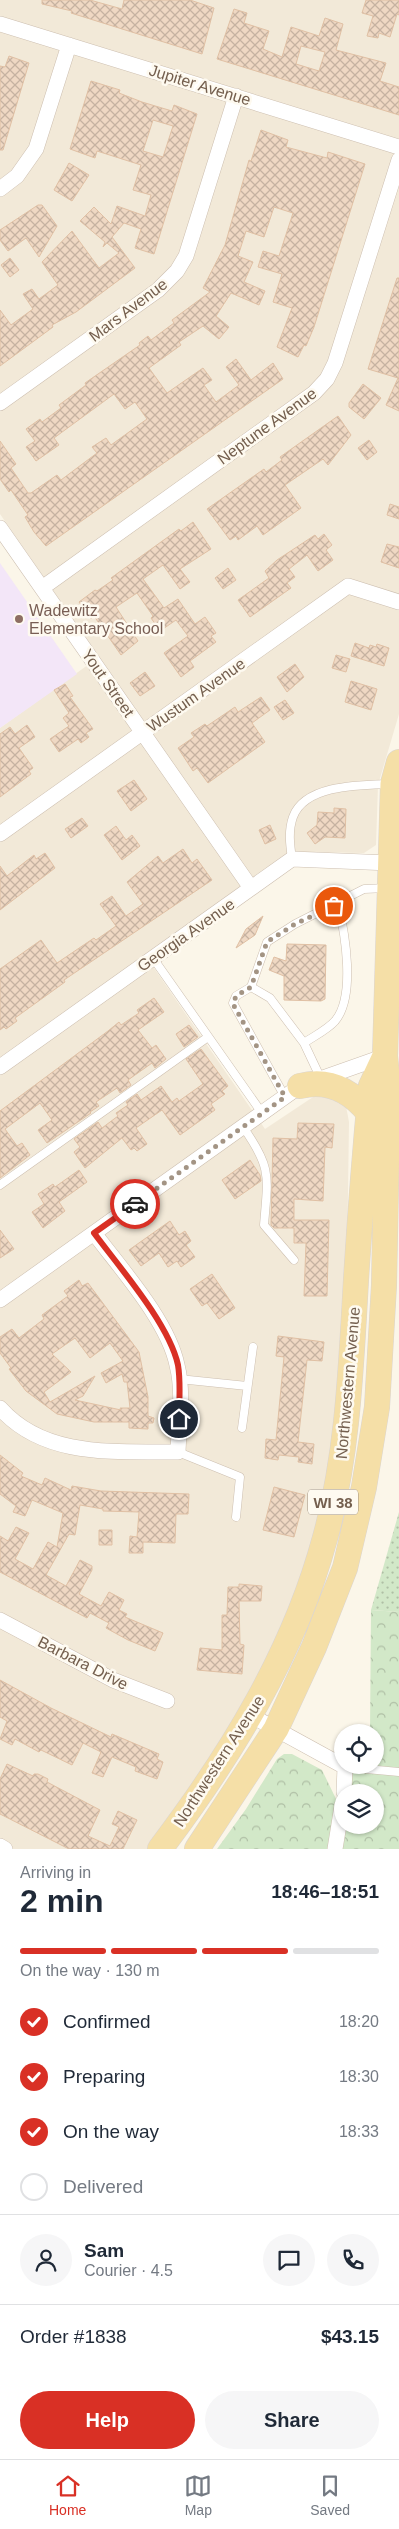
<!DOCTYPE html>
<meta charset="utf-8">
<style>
:root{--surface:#fff;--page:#f6f6f7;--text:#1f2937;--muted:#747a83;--line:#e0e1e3;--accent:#d93025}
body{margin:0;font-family:Helvetica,sans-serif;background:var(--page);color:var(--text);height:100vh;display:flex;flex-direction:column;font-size:19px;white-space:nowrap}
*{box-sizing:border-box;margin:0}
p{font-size:16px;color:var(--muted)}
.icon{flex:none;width:28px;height:28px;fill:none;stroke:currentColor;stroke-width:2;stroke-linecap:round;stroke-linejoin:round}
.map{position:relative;height:1849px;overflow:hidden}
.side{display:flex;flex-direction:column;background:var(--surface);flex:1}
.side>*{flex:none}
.fabs{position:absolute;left:334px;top:1724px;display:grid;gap:10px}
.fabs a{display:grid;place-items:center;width:50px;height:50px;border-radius:50%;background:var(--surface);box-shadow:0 1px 4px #0004;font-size:25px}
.pin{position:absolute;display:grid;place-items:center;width:42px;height:42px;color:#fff;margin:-21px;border:2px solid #fff;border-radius:50%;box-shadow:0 1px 5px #0007}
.courier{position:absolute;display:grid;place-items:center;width:50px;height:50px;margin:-25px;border:4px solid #d93025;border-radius:50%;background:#fff;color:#222;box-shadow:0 1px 6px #0007}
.summary em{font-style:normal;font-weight:600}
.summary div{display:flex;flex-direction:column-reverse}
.summary{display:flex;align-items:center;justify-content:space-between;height:85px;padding:0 20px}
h1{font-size:32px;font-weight:600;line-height:38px}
.bar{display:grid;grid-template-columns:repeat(4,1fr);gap:8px 5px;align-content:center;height:60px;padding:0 20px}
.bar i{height:6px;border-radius:4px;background:var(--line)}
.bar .selected{background:var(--accent)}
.bar p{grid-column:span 4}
.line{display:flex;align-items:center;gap:12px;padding:0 20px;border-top:1px solid var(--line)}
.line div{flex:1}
.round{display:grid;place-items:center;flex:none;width:52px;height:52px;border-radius:26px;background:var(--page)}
ol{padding:0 20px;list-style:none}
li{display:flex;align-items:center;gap:15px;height:55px}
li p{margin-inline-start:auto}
li .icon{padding:5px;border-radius:50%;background:var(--accent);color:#fff;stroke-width:4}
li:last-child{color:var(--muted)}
li i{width:28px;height:28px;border:2px solid var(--line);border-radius:50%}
.primary-button{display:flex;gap:10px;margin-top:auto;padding:10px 20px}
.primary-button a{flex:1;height:58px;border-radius:30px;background:var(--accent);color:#fff;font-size:20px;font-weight:600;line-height:58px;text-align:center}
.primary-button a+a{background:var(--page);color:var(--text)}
.dock{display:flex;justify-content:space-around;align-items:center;height:70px;border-top:1px solid var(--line);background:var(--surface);font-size:14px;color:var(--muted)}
.dock a{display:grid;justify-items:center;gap:2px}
.dock .selected{color:var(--accent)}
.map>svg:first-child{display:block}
.residential{fill:#f2e9d8}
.education{fill:#f3e6f8}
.grass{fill:url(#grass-dots)}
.park{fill:url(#park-crowns)}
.building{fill:url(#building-cross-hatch);stroke:#e0c0a4;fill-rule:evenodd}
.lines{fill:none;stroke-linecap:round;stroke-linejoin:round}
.lane-casing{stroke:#cdbfb0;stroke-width:9}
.street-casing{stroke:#cdbfb0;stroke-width:16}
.primary-casing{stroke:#dbd5d1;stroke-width:26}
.lane{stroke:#fff;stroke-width:8}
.street{stroke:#fff;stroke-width:15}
.primary{stroke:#f5dfa7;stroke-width:25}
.done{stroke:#a39484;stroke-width:5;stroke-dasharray:0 9}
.route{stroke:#d93025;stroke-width:6}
.education-dot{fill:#8d6e63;stroke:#fefaf0;stroke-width:2}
.labels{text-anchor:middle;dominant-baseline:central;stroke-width:5;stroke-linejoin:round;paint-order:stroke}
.shield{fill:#fefaf0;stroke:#9d8e7f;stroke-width:1}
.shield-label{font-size:15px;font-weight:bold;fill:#745f4e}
.street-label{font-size:16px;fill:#745f4e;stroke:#fefaf0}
.education-label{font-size:16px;fill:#785e54;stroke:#fefaf0;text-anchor:start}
</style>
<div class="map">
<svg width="399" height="1849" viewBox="0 0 399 1849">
<defs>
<pattern id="grass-dots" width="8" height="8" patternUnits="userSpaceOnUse" patternTransform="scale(1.25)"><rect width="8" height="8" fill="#d2e8c8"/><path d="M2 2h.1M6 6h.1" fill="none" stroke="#afbfa5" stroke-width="1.8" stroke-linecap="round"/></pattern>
<pattern id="park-crowns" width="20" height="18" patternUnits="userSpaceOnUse" patternTransform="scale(1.25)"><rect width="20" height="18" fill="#d2e8c8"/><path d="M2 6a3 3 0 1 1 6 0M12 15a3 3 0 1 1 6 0" fill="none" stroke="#afbfa5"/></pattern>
<pattern id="building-cross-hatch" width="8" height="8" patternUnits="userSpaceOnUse" patternTransform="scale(1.25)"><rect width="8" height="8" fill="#efd8c3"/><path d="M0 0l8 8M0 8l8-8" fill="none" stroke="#c6b2a1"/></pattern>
</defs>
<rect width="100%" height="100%" fill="#fbf6e9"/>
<path class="residential" d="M0,0H399V714L378,785L376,845L364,853L309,852L145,955L265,1129L310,1099L321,1093L346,1106L349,1122L347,1262L342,1364L328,1468L310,1549L275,1656L156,1849H0V728L99,657L0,514Z"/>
<path class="education" d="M0,563L77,674L0,728Z"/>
<path class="grass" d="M399,1512V1612L371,1610Z"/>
<path class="park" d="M371,1610L399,1612V1849H335L342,1825H375V1792H344L352,1765H375V1732H370Z
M284,1754H292L322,1770L338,1803L328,1849H217L246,1809L277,1759Z"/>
<path class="building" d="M42,0H90L122,9L124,0H190L214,8L202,54L71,13L72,11L42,4Z
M366,0H399V15L397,14L390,37L379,33L378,38L367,36L373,16L362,13Z
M234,9L247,13L244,23L269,31L263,49L282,57L291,27L319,36L325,18L343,24L336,50L386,63L380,81L399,87V115L217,59ZM301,46L325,52L319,71L296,64Z
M9,56L29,63L3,150H0V66L5,67Z
M91,81L120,90L119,93L142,102L172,111L174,105L197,114L165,218L154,254L135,248L141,229L124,223L112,237L135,268L76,312L52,325L53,327L0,366V310L11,325L33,309L23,294L32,289L39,299L58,285L42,262L72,231L99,268L119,253L107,243L103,247L105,242L80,221L94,207L111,224L117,206L145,216L151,195L133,190L141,165L97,151L95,158L70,149ZM153,120L173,126L163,157L143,151Z
M261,130L288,140L286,147L327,158L328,152L365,164L314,327L306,346L304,345L298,357L277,347L292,308L273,302L282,274L258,267L263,251L279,256L293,213L274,207L264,237L246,231L238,256L253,262L244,282L265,291L259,305L231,293L216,316L229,327L219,339L203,326L179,342L181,345L149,368L167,393L203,368L212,380L204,385L216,402L239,385L226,367L236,359L251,380L273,363L283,379L46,546L34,532L25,517L28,515L11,490L9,492L0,479V441L16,464L11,468L28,493H31L57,475L61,480L97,453L92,447L106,438L111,445L147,419L135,402L125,409L114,394L54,438L59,445L36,461L26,447L35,441L26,429L40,419L42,422L61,408L59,405L86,385L85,383L140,345L139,343L148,336L151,340L174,323L172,320L210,292L203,288L225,245L249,160L251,161Z
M69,163L89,175L72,201L54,190Z
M38,205H42L57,226L39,257L26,238L8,251L0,240V230Z
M10,258L19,270L10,277L1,265Z
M397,278H399V411L386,405L398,378L368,369Z
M363,384L381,398L364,419L349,407V403Z
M338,416L351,435L328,465L323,459L285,485L301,508L263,535L257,526L238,540L236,536L230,540L207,509L264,469L266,472L282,460L280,457Z
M369,440L377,452L367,460L358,448Z
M390,504L399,507V519L387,515Z
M193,522L211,549L180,569L190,582L180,589L163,565L143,579L164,608L178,599L195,624L205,617L216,633L211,636L216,642L190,661L194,667L181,677L164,653L188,636L176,620L160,631L151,618L153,616L137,593L116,607L138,641L121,655L94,616L91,619L79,602L95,590L97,591L113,580L111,578L179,529L181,531Z
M324,534L332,545L326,550L333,560L318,571L307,555L289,569L295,577L287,583L291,588L250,617L238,600L269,578L265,571L277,560L315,535L318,539Z
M387,544L399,547V568L381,562Z
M228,568L236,580L223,589L215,578Z
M355,643L369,648L370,645L376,647L377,644L389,648L384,666L351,656Z
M336,655L350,659L346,672L332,668Z
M295,664L304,677L287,692L277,677Z
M145,672L155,686L140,696L130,683Z
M351,681L377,689L371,710L345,702Z
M65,684L73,696L70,697L93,729L86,733L89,737L81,743L78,739L59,752L50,739L69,726L63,718L69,713L54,690Z
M261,697L270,710L252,723L265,742L208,783L197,768L193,771L178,748L194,737L191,733L205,724L207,726L235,707L238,712Z
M285,700L294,713L283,720L274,707Z
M27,725L35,737L19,748L33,768L29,771L31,774L0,797V734L10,727L15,734Z
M134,780L147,799L131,811L117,791Z
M334,808L346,809L345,838L325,837L315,844L307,833L317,825L318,812L334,813Z
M82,818L88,826L71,838L65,829Z
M270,825L276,839L265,844L259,830Z
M116,826L126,840L132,835L140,846L122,860L104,835Z
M183,849L192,863L197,859L212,880L64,980L65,982L15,1018L17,1021L6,1029L4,1027L0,1030V969L41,940L57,963L94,938L96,940L116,926L100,904L112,896L126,916L143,904L127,882L158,856L163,863Z
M45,853L55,868L0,910V866L7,876L34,855L36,859Z
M263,916L255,935L236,948L246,929Z
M287,944L326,945L325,999L321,1001L284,1000V976L269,970L274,957L286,961Z
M154,998L164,1012L138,1030L152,1048L156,1045L166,1059L155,1068L152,1063L128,1080L131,1085L120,1093L117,1088L96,1102L99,1106L90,1112L91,1113L47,1143L38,1130L52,1120L40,1103L5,1129L17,1146L22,1143L30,1155L0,1178V1111L108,1031L119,1022L121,1025L139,1013L137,1010Z
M189,1025L198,1037L184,1047L176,1034Z
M201,1049L228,1086L222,1091L225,1094L211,1104L215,1110L180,1135L162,1110L136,1128L147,1144L137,1151L134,1148L131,1150L122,1138L85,1168L74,1152L80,1147L74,1139L98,1122L102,1128L118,1116L116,1113L128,1105L126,1102L137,1094L141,1100L161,1086L172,1102L177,1098L179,1101L203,1084L186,1059Z
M298,1123L334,1124L332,1148L325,1147L323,1201L294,1199V1220H329L327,1296H304L306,1243H294V1228H274L271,1225L273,1138L297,1139Z
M250,1160L260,1175L261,1181L235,1199L222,1180Z
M79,1170L87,1182L59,1202L65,1211L43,1228L32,1212L44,1204L38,1194L53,1184L55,1187Z
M170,1221L179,1235L185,1231L191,1241L186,1245L195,1257L181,1267L177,1261L168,1267L159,1253L141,1266L129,1250Z
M0,1230L14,1249L0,1258Z
M212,1274L235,1308L219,1319L207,1303L202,1306L190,1289Z
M79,1280L82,1286L88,1283L139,1352L148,1397V1416L154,1418L153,1423H148V1429L129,1428V1422H94L57,1414L26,1391L9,1369L11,1368L0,1353V1337L12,1329L19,1338L44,1319L42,1315L68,1296L64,1291ZM75,1338L90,1358L110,1343L123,1361L101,1373L106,1383L122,1374L124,1382H127L130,1408H120L121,1410L75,1400L83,1396L95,1376L50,1402L44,1392L71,1372L52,1354Z
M278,1336L324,1342L322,1361L307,1360L298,1442L314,1444L312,1464L298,1462L299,1457L279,1455L278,1460L265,1458L266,1439L276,1440L284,1357L276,1356Z
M0,1455L23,1473L21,1476L42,1485L45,1478L71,1490L72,1486L101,1491L189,1494L188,1514H176L175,1543L143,1542V1553H129L130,1536L137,1537L139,1512L103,1511V1509L80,1505L75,1535L69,1534L46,1575L66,1586L80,1560L92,1566V1570L79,1594L101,1606L109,1592L124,1600L119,1610L127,1614L125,1617L163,1633L155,1651L128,1640L106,1628L109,1623L90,1613L87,1618L0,1572V1536L8,1541L16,1527L29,1533L15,1559L33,1569L48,1542L57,1547L63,1513L32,1500L25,1516L13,1512L16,1506L0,1494Z
M274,1487L305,1495L294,1537L263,1530Z
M99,1530H112V1545H99Z
M239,1584L262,1586L261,1601H239L240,1644L244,1645L242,1674L197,1670L200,1648L222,1650V1615H227L228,1587H239Z
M0,1680L51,1708L111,1737L112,1734L159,1754L157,1759L163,1762L157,1779L135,1771L136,1767L112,1757L103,1777L92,1773L101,1752L83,1743L72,1765L41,1750L39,1752L15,1739L12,1745L0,1739L7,1721L0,1717Z
M7,1764L33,1776L34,1774H38L48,1779L47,1782L100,1810L88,1836L110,1846L119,1827L112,1824L118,1811L137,1820L123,1849H69L0,1814V1779Z"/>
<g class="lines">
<defs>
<path id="lane" d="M292,859C290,845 288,831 293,817C305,784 362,785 390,784
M153,958L262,1113
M251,987L236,996L233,1003L285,1097
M304,1043C314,1036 327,1030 335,1021C356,996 345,933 338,904
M321,1079L304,1043L270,998L251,987L267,942L295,924L364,889L387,888
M243,1127C272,1168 268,1176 264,1225L294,1260
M0,1185L208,1037
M179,1379L247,1386
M242,1428L253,1347
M178,1452L240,1477L236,1517
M345,1767L399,1772"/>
<path id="street" d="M0,24L399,147
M0,189L17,176L36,149L69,45
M0,403L158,290L177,271L186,256L236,96
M0,528L251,888
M42,588L314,393L327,379L335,363L399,160
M0,834L348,586L399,602
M0,1067L292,859L390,863
M0,1300L300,1086L385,1056
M0,1408C45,1459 117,1451 178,1452C179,1424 184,1392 177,1365C168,1321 121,1269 94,1233
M0,1620L113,1680L167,1701
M250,1715L345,1767L344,1792
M0,1846L5,1849
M335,1849L342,1806"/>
<path id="primary" d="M300,1086C328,1079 350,1090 368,1112
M160,1849C231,1755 294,1653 325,1538C348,1454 351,1367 356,1280C360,1215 365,1150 371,1086L385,1056
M197,1849L276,1729L314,1647L345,1568L364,1487L377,1407L384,1285L388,1085L385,1056L393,784L399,762"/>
</defs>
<use href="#lane" class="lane-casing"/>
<use href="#street" class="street-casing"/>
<use href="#primary" class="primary-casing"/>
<use href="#lane" class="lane"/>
<use href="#street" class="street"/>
<use href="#primary" class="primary"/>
</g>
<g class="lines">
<path class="done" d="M135,1204L285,1097L233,1004L236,996L251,987L267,942L295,924L334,906"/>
<path class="route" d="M135,1204L94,1233C120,1268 169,1324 178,1365C181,1383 179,1401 179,1419"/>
</g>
<circle class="education-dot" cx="19" cy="619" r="5"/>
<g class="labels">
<rect class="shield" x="308" y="1489.5" width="50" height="25" rx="4"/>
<g class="shield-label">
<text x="333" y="1502">WI 38</text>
</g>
<g class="street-label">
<text transform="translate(200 85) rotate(17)">Jupiter Avenue</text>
<text transform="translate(128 310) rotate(-37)">Mars Avenue</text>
<text transform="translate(267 426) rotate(-36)">Neptune Avenue</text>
<text transform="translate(108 683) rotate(55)">Yout Street</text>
<text transform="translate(196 695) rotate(-35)">Wustum Avenue</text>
<text transform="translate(186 935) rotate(-35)">Georgia Avenue</text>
<text transform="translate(348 1383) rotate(-85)">Northwestern Avenue</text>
<text transform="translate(83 1663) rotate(27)">Barbara Drive</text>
<text transform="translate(219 1761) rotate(-57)">Northwestern Avenue</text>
</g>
<g class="education-label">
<text x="29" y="610">Wadewitz<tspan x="29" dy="18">Elementary School</tspan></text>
</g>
</g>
</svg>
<div class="fabs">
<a><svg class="icon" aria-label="locate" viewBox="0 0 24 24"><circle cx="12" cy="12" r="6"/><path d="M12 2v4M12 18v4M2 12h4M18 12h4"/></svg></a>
<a><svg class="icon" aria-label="layers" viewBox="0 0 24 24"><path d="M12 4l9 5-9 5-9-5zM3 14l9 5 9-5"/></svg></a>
</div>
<div class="pin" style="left:334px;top:906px;background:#ea580c"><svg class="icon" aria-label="bag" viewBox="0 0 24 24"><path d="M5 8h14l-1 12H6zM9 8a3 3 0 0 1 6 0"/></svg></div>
<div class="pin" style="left:179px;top:1419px;background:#1f2937"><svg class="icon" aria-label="home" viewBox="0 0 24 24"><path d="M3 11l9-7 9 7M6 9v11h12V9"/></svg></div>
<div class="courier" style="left:135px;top:1204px"><svg class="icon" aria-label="car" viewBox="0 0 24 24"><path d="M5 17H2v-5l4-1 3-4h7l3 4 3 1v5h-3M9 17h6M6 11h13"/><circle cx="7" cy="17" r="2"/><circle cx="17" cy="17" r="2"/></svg></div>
</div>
<section class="side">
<div class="summary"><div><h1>2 min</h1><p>Arriving in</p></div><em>18:46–18:51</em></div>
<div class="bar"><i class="selected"></i><i class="selected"></i><i class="selected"></i><i></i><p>On the way · 130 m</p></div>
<ol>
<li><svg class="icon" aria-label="check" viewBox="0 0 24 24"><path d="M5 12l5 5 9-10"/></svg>Confirmed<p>18:20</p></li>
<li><svg class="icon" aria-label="check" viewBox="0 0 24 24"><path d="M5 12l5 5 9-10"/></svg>Preparing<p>18:30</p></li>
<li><svg class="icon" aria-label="check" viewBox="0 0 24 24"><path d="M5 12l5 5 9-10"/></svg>On the way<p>18:33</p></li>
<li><i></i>Delivered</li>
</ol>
<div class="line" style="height:90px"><a class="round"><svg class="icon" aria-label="person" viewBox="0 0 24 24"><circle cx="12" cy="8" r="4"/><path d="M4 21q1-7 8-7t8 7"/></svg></a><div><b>Sam</b><p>Courier · 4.5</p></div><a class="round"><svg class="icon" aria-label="chat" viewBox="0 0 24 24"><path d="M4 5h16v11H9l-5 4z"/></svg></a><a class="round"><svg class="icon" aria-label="phone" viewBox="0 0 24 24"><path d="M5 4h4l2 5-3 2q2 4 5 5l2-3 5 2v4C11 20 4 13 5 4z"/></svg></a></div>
<div class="line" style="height:65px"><div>Order #1838</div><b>$43.15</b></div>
<div class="primary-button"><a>Help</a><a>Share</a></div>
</section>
<nav class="dock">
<a class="selected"><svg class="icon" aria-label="home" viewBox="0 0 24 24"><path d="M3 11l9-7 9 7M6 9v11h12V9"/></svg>Home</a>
<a><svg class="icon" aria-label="map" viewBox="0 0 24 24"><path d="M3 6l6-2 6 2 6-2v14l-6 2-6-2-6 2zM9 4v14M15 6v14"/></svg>Map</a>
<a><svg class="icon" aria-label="saved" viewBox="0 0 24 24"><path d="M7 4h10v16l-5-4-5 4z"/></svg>Saved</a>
</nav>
